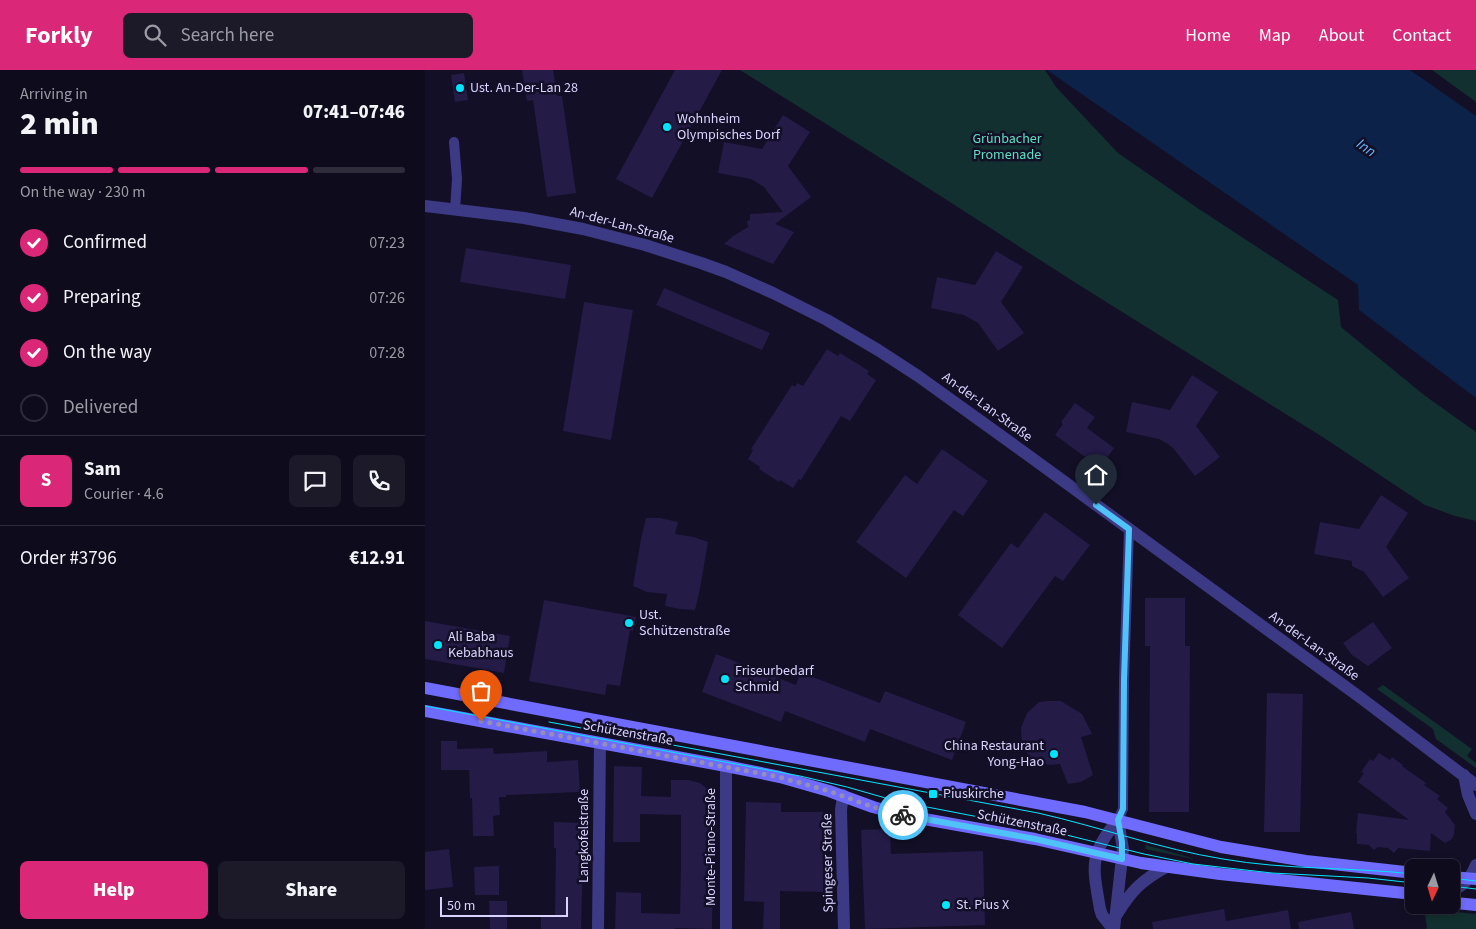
<!DOCTYPE html>
<meta charset="utf-8">
<style>
:root{--surface:#0e0b1c;--page:#1c1929;--text:#f1f3f6;--muted:#9b9ba3;--line:#2e2b3b;--accent:#db2777}
body{margin:0;font-family:"Source Sans 3",sans-serif;background:var(--page);color:var(--text);height:100vh;display:flex;flex-direction:column;font-size:19px;white-space:nowrap}
*{box-sizing:border-box;margin:0}
p{font-size:16px;color:var(--muted)}
.icon{flex:none;width:28px;height:28px;fill:none;stroke:currentColor;stroke-width:2;stroke-linecap:round;stroke-linejoin:round}
.map{position:relative;flex:1;overflow:hidden}
.side{display:flex;flex-direction:column;background:var(--surface);width:425px}
.side>*{flex:none}
.needle{width:32px;rotate:184deg}
.buttons{position:absolute;left:980px;top:789px;display:grid;gap:10px}
.buttons a{display:grid;place-items:center;width:55px;height:55px;border-radius:8px;background:var(--surface);box-shadow:0 2px 8px #0003,0 0 0 1px var(--line);font-size:25px}
.scale{position:absolute;left:15px;bottom:12px;width:128px;box-sizing:border-box;padding-left:5px;border:2px solid #d9d4ff;border-top:0;font-size:14px;line-height:18px;white-space:nowrap;color:#d9d4ff;-webkit-text-stroke:4px #130f26;paint-order:stroke}
.pin{position:absolute;display:grid;place-items:center;width:42px;height:42px;color:#fff;margin:-51px -21px;border-radius:50% 50% 50% 0;rotate:-45deg;box-shadow:0 0 5px #0007}
.pin .icon{rotate:45deg}
.courier{position:absolute;display:grid;place-items:center;width:50px;height:50px;margin:-25px;border:4px solid #4fc3f7;border-radius:50%;background:#fff;color:#222;box-shadow:0 1px 6px #0007}
.overview em{font-style:normal;font-weight:800}
.overview div{display:flex;flex-direction:column-reverse}
.overview{display:flex;align-items:center;justify-content:space-between;height:85px;padding:0 20px}
h1{font-size:32px;font-weight:800;line-height:38px}
.bar{display:grid;grid-template-columns:repeat(4,1fr);gap:8px 5px;align-content:center;height:60px;padding:0 20px}
.bar i{height:6px;border-radius:4px;background:var(--line)}
.bar .selected{background:var(--accent)}
.bar p{grid-column:span 4}
.line{display:flex;align-items:center;gap:12px;padding:0 20px;border-top:1px solid var(--line)}
.line div{flex:1}
.round{display:grid;place-items:center;flex:none;width:52px;height:52px;border-radius:8px;background:var(--page)}
ol{padding:0 20px;list-style:none}
li{display:flex;align-items:center;gap:15px;height:55px}
li p{margin-inline-start:auto}
li .icon{padding:5px;border-radius:50%;background:var(--accent);color:#fff;stroke-width:4}
li:last-child{color:var(--muted)}
li i{width:28px;height:28px;border:2px solid var(--line);border-radius:50%}
.cta{display:flex;gap:10px;margin-top:auto;padding:10px 20px}
.cta a{flex:1;height:58px;border-radius:8px;background:var(--accent);color:#fff;font-size:20px;font-weight:800;line-height:58px;text-align:center}
.cta a+a{background:var(--page);color:var(--text)}
header{display:flex;align-items:center;gap:30px;box-sizing:border-box;height:70px;padding:0 25px;background:var(--accent);color:#fff}
header strong{font-size:24px}
nav{display:flex;gap:28px;margin-inline-start:auto;font-size:18px}
.search{width:350px;height:45px;background:var(--page);display:flex;align-items:center;gap:12px;box-sizing:border-box;padding:0 18px;border-radius:8px;color:var(--muted);font-size:19px}
main{display:flex;flex:1;min-height:0}
.map>svg:first-child{display:block}
.green{fill:#12302f}
.water{fill:#0c2248}
.building{fill:#241b47}
.lines{fill:none;stroke-linecap:round;stroke-linejoin:round}
.lane{stroke:#3d3a85;stroke-width:10}
.street{stroke:#3d3a85;stroke-width:12}
.secondary{stroke:#6f6bff;stroke-width:12}
.tram{stroke:#00e5ff;stroke-width:1}
.done{stroke:#948fb3;stroke-width:5;stroke-dasharray:0 9}
.route{stroke:#4fc3f7;stroke-width:6}
.poi-dot{fill:#00e5ff;stroke:#130f26;stroke-width:2}
.labels{text-anchor:middle;dominant-baseline:central;stroke-width:5;stroke-linejoin:round;paint-order:stroke}
.poi-label{font-size:14px;fill:#d9d4ff;stroke:#130f26;text-anchor:start}
.park-label{font-size:14px;fill:#5fe0c0;stroke:#130f26}
.street-label{font-size:14px;fill:#d9d4ff;stroke:#130f26}
.water-label{font-size:15px;font-style:italic;fill:#62b6ff;stroke:#130f26}
</style>
<header>
<strong>Forkly</strong>
<div class="search"><svg class="icon" aria-label="search" viewBox="0 0 24 24"><circle cx="10" cy="10" r="6"/><path d="M15 15l6 6"/></svg>Search here</div>
<nav><a>Home</a><a>Map</a><a>About</a><a>Contact</a></nav>
</header>
<main>
<section class="side">
<div class="overview"><div><h1>2 min</h1><p>Arriving in</p></div><em>07:41–07:46</em></div>
<div class="bar"><i class="selected"></i><i class="selected"></i><i class="selected"></i><i></i><p>On the way · 230 m</p></div>
<ol>
<li><svg class="icon" aria-label="check" viewBox="0 0 24 24"><path d="M5 12l5 5 9-10"/></svg>Confirmed<p>07:23</p></li>
<li><svg class="icon" aria-label="check" viewBox="0 0 24 24"><path d="M5 12l5 5 9-10"/></svg>Preparing<p>07:26</p></li>
<li><svg class="icon" aria-label="check" viewBox="0 0 24 24"><path d="M5 12l5 5 9-10"/></svg>On the way<p>07:28</p></li>
<li><i></i>Delivered</li>
</ol>
<div class="line" style="height:90px"><b class="round" style="background:var(--accent);color:#fff">S</b><div><b>Sam</b><p>Courier · 4.6</p></div><a class="round"><svg class="icon" aria-label="chat" viewBox="0 0 24 24"><path d="M4 5h16v11H9l-5 4z"/></svg></a><a class="round"><svg class="icon" aria-label="phone" viewBox="0 0 24 24"><path d="M5 4h4l2 5-3 2q2 4 5 5l2-3 5 2v4C11 20 4 13 5 4z"/></svg></a></div>
<div class="line" style="height:65px"><div>Order #3796</div><b>€12.91</b></div>
<div class="cta"><a>Help</a><a>Share</a></div>
</section>
<div class="map">
<svg width="1051" height="859" viewBox="0 0 1051 859">
<rect width="100%" height="100%" fill="#130f26"/>
<path class="green" d="M315,0H620L631,17L693,83L774,139L913,230L916,257L999,325L1051,362V451L1030,446L1000,435L896,366L654,215L503,118Z
M1007,0H1051V32Z
M958,615L1047,679L1042,686L1051,693V698L1011,669L1008,659L952,619Z
M721,775L767,788L768,789L720,779Z
M999,839L1051,844V859H1001L1002,857Z"/>
<path class="water" d="M622,0H985L1051,46V328L934,240L933,215Z"/>
<path class="building" d="M97,0H128L132,26H137L151,123L122,127L108,30L102,31Z
M250,0H297L227,128L191,109Z
M39,3L43,30L30,32L26,5Z
M358,45L385,62L363,96L386,127L350,154L369,162L348,194L299,174L308,166L323,157L322,151L325,150V144L358,142L339,117L326,109L293,103L299,72L337,79Z
M41,178L146,195L140,229L35,212Z
M571,181L598,197L576,232L599,263L573,281L553,253L539,245L506,238L512,207L550,215Z
M239,218L345,263L337,280L231,235Z
M159,232L208,240L186,370L138,361Z
M402,279L413,286L415,283L444,301L442,304L451,310L425,351L416,346L376,410L374,409L368,418L355,410L354,412L334,399L335,397L323,389L328,380L326,379L367,315L370,317L372,313L378,316Z
M767,305L793,322L771,356L795,387L770,406L748,378L743,374L734,369L701,362L707,332L745,340Z
M650,333L670,347L662,358L689,378L675,398L630,365L638,354L636,352Z
M517,379L563,411L538,446L529,440L481,508L431,472L480,405L492,414Z
M956,425L983,443L961,477L984,508L958,527L939,502L927,496V491L889,484L895,452L934,459Z
M620,442L665,475L638,511L630,506L577,578L533,545L586,473L593,478Z
M221,448H235L253,452L250,464L269,467L283,472L275,519L270,540L255,539L240,536L242,524L222,522L208,516L216,469Z
M720,528H760V576H765L764,742H724L725,576H720Z
M119,530L211,547L208,561L205,560L195,616L182,614L180,625L104,611Z
M0,551L85,566L79,603L0,589Z
M948,552L967,578L943,596L927,585L918,573Z
M291,584L371,615L375,602L455,633L460,621L541,652L527,690L445,659L440,672L360,641L356,652L277,622Z
M842,623L878,624L875,762H839Z
M623,631H636L657,644L667,664L656,667L668,705L656,712L643,714L635,694L625,695L611,692L597,678L596,658L602,643L614,632Z
M16,671H32V679L68,678L69,684L122,681V692L153,690L155,722L81,725V727H74L75,745L68,746L69,766H48L47,728H45L44,700H16Z
M954,683L965,690L967,687L978,695L977,696L1001,713L999,715L1015,726L1012,729L1023,738L1020,742L1030,755L1029,764L1027,769L1020,773L1006,763L1005,781L973,778L969,783L963,778L953,777L949,780L944,775L932,774V763H931L933,743L984,750L933,712L939,703L936,702L945,689L948,691Z
M189,696L217,697L216,726L246,727V710H263L275,713L284,720L286,727L285,761H287L288,797L287,859L250,858V859H190L191,822L216,823V843L255,844L256,794V745L215,744V772H188Z
M321,732L356,733V742H398V822L355,821V859H338L339,832L319,831Z
M129,752L159,753L156,859H116V845H130L131,778H129Z
M465,759L466,784L558,781L560,855L440,859L436,760Z
M24,779L28,817L0,820V782Z
M74,796V825H50L49,797Z
M64,831H82V859H65Z
M799,839L801,851L863,840L866,859H728L727,852Z
M926,842L929,859H874L873,852Z"/>
<g class="lines">
<path class="lane" d="M29,72L32,109L30,140
M693,750L698,739L699,610L704,459"/>
<path class="street" d="M0,136L99,148L158,159L220,175L276,193L301,202L348,223L402,250L453,280L493,306L600,383L936,628L1051,715
M301,696V859
M1039,705L1043,725L1051,744
M418,725L416,740L419,859
M1026,822C1039,815 1046,808 1051,795
M692,844C707,820 716,811 741,797
M173,859L175,673
M688,859L677,845L675,839C668,797 663,785 693,750
M689,859L698,779L693,750"/>
<path class="secondary" d="M0,618L660,742L796,777L881,791L989,803
M0,641L301,696L355,707L404,721L448,737L477,745L610,769L716,793L795,804L989,824
M1026,807L1051,809
M1026,831L1031,833L1051,835"/>
<path class="tram" d="M0,636L375,706L422,717L471,731L621,760L719,784L768,794L847,803L943,808L989,813
M124,652L613,743C675,757 735,779 798,789C861,800 925,797 989,804
M1026,808L1051,811
M1026,816L1051,819"/>
</g>
<g class="lines">
<path class="done" d="M56,651L354,707L404,721L448,737L478,745"/>
<path class="route" d="M478,745L610,769L697,789V772L693,750L698,739L699,610L704,459L671,435"/>
</g>
<g class="poi-dot">
<circle cx="35" cy="18" r="5"/>
<circle cx="242" cy="57" r="5"/>
<circle cx="204" cy="553" r="5"/>
<circle cx="13" cy="575" r="5"/>
<circle cx="300" cy="609" r="5"/>
<circle cx="629" cy="684" r="5"/>
<rect x="503" y="719" width="10" height="10" rx="2.5"/>
<circle cx="521" cy="835" r="5"/>
</g>
<g class="labels">
<g class="poi-label">
<text x="45" y="18">Ust. An-Der-Lan 28</text>
<text x="252" y="49">Wohnheim<tspan x="252" dy="16">Olympisches Dorf</tspan></text>
<text x="214" y="545">Ust.<tspan x="214" dy="16">Schützenstraße</tspan></text>
<text x="23" y="567">Ali Baba<tspan x="23" dy="16">Kebabhaus</tspan></text>
<text x="310" y="601">Friseurbedarf<tspan x="310" dy="16">Schmid</tspan></text>
<text x="619" y="676" text-anchor="end">China Restaurant<tspan x="619" dy="16">Yong-Hao</tspan></text>
<text x="518" y="724">Piuskirche</text>
<text x="531" y="835">St. Pius X</text>
</g>
<g class="park-label">
<text x="582" y="69">Grünbacher<tspan x="582" dy="16">Promenade</tspan></text>
</g>
<g class="street-label">
<text transform="translate(197 155) rotate(15)">An-der-Lan-Straße</text>
<text transform="translate(562 337) rotate(36)">An-der-Lan-Straße</text>
<text transform="translate(889 576) rotate(36)">An-der-Lan-Straße</text>
<text transform="translate(203 663) rotate(10)">Schützenstraße</text>
<text transform="translate(597 753) rotate(11)">Schützenstraße</text>
<text transform="translate(159 766) rotate(-90)">Langkofelstraße</text>
<text transform="translate(286 777) rotate(-90)">Monte-Piano-Straße</text>
<text transform="translate(403 793) rotate(-91)">Spingeser Straße</text>
</g>
<g class="water-label">
<text transform="translate(941 78) rotate(35)">Inn</text>
</g>
</g>
</svg>
<div class="buttons">
<a><svg class="needle" viewBox="-14 -14 28 28"><path d="M0-13l5 13h-10z" fill="#e53935"/><path d="M0 13l5-13h-10z" fill="#9b9ba3"/></svg></a>
</div>
<div class="scale">50 m</div>
<div class="pin" style="left:56px;top:651px;background:#ea580c"><svg class="icon" aria-label="bag" viewBox="0 0 24 24"><path d="M5 8h14l-1 12H6zM9 8a3 3 0 0 1 6 0"/></svg></div>
<div class="pin" style="left:671px;top:435px;background:#1f2937"><svg class="icon" aria-label="home" viewBox="0 0 24 24"><path d="M3 11l9-7 9 7M6 9v11h12V9"/></svg></div>
<div class="courier" style="left:478px;top:745px"><svg class="icon" aria-label="bike" viewBox="0 0 24 24"><circle cx="6" cy="16" r="4"/><circle cx="18" cy="16" r="4"/><path d="M6 16l4-8h5l3 8M10 8l3 8H6M13 5h3"/></svg></div>
</div>
</main>
